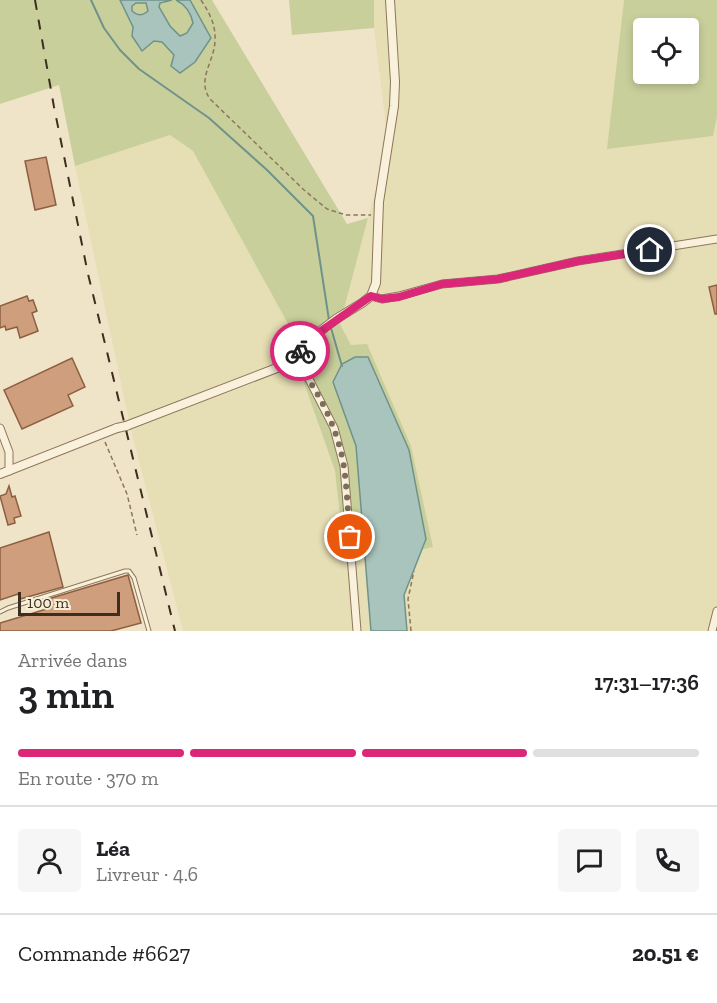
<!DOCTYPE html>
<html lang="fr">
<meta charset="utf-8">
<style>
:root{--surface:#fff;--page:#f6f6f6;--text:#202124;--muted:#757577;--line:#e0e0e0;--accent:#db2777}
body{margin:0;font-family:"Zilla Slab",serif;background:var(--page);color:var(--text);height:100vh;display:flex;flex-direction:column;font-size:22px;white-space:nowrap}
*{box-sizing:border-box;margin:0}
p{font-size:20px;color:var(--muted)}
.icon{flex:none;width:33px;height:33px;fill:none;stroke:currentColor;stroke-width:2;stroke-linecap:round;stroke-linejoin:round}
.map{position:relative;height:631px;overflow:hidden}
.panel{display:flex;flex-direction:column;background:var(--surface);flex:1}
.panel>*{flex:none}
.buttons{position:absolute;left:633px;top:18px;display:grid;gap:12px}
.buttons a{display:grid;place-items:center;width:66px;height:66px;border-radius:6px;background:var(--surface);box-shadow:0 3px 9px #0003;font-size:30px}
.scale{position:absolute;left:18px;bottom:15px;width:102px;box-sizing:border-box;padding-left:6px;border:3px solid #3d2e20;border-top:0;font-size:16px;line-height:21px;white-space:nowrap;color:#3d2e20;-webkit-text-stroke:4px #f7eed8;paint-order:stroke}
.pin{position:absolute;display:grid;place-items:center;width:51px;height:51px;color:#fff;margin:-26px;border:3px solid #fff;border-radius:50%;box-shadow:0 2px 6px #0007}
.courier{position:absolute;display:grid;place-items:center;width:60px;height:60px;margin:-30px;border:4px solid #db2777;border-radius:50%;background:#fff;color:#222;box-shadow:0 2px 8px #0007}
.overview em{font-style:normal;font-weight:600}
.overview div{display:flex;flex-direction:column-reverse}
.overview{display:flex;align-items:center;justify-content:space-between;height:102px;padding:0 18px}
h1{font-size:39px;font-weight:600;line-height:45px}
.bar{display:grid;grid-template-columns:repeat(4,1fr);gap:9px 6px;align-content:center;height:72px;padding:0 18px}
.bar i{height:8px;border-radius:4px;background:var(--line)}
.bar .on{background:var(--accent)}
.bar p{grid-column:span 4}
.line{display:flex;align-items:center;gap:15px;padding:0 18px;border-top:2px solid var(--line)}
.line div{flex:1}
.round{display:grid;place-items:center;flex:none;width:63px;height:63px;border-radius:6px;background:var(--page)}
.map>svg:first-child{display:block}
.farmland{fill:#e6deb5}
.green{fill:#c9cf9b;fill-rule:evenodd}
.water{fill:#a9c4bc;stroke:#6f938a;stroke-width:1.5;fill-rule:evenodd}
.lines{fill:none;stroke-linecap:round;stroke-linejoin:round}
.stream{stroke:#6f938a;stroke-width:2}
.building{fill:#cf9f7d;stroke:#8d5f41;stroke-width:1.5}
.service-casing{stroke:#8d765c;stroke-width:5}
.minor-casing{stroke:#8d765c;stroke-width:9}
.tertiary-casing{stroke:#8d765c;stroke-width:10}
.path{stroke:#8d765c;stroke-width:1.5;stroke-dasharray:4.5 3;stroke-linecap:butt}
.service{stroke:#faf1dc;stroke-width:3}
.minor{stroke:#faf1dc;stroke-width:7}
.tertiary{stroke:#faf1dc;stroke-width:8}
.rail{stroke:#3d2e20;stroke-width:2;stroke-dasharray:10 10;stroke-linecap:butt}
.tertiary-bridge-casing{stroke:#8d765c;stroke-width:10;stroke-linecap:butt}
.tertiary-bridge{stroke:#faf1dc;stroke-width:8}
.done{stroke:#7c6e5b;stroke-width:6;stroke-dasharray:0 10.8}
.route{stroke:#db2777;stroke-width:8}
</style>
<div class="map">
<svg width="717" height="631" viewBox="0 0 717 631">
<rect width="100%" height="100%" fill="#f0e4c8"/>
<path class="farmland" d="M374,0H624L608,148L713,136L717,117V631H183L131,430L75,166L170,135L193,151L292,331L327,360L303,380L335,471L342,534L381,532L433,547L411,446L351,345L340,324L388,143L374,28Z"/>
<path class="green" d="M0,0H212L347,224L368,218L340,324L351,345L367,344L411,446L433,547L389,557L381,532L342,534L335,471L303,380L326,360L292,331L193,151L170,135L75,166L59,85L0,104Z
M289,0H374V28L292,35Z
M624,0H717V117L713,136L607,149ZM644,28H688V74H644Z"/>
<path class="water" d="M120,0H172L160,3L159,7L170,26L180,36L187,33L193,23C191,13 186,5 176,0H190L211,38L195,62L180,73L171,66L174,55L162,42L154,41L142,51L132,36L133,27ZM136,3H146L148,11C142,16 138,16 132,11V6Z
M355,357H368L409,450L426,539L404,595L407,631H371L356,446L333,382L342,364Z"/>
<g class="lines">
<path class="stream" d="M91,0L104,28L120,50L139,69L209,118L267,170L313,216L329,320
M331,328L342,366"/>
</g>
<path class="building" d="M46,157L56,205L35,210L25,161Z
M717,285V314H715L709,287Z
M27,296L29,301L33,300L37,311L32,313L38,331L20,338L17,327L6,330L5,326L0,328V306Z
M72,358L85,387L68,395L73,406L22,429L4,390Z
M9,486L12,497L15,496L21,516L14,518L15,523L8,525L0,496L6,494Z
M49,532L63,587L20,599L18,594L0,600V548Z
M128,575L141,623L111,631H0V623L50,608L48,599Z"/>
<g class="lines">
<defs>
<path id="service" d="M0,612L8,608L125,571H129L134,578L149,631"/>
<path id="minor" d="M371,296L382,299L399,296L442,284L498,279L578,261L717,239
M293,359L309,379L334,428L344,466L357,631
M0,428L9,452V471
M712,631L717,611"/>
<path id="tertiary" d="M126,426L282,366L293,359L314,336L336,319L362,303L371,296L376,283L379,202L394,106L395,82L390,0
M0,474L117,428"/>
</defs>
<use href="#service" class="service-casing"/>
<use href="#minor" class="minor-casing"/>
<use href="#tertiary" class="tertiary-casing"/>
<path class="path" d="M201,0C209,12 216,25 215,40C215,61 196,79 210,99L304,190L327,209L346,215H371
M105,442L127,494L137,535
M411,631L408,599L414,571"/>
<use href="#service" class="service"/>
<use href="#minor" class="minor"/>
<use href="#tertiary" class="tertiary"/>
<path class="rail" d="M35,0L54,107L88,274L175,631"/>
<defs>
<path id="tertiary-bridge" d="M117,428L126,426"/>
</defs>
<use href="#tertiary-bridge" class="tertiary-bridge-casing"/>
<use href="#tertiary-bridge" class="tertiary-bridge"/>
</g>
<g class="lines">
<path class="done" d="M300,351L293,359C318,389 338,428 344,467C347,490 348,514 350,537"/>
<path class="route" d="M300,351L314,336L371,296L382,299L399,297L442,284L498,279L578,261L650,250"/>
</g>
</svg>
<div class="buttons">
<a><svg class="icon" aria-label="locate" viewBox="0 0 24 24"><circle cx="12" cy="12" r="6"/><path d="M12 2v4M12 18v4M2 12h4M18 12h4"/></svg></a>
</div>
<div class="scale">100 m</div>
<div class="pin" style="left:350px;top:537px;background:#ea580c"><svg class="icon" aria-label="bag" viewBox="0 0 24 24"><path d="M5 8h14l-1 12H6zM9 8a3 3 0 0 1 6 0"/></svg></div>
<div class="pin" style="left:650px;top:250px;background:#1f2937"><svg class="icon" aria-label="home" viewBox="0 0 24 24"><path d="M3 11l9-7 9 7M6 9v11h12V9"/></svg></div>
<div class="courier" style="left:300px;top:351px"><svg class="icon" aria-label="bike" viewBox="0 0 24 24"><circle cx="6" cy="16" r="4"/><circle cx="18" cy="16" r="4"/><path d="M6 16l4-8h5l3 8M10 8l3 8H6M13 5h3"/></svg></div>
</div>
<section class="panel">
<div class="overview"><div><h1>3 min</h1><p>Arrivée dans</p></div><em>17:31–17:36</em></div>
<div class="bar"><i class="on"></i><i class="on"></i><i class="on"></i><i></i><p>En route · 370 m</p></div>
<div class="line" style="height:108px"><a class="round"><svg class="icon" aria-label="person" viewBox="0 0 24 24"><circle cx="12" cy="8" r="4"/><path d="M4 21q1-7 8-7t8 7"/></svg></a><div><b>Léa</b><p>Livreur · 4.6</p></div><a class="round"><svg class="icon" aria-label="chat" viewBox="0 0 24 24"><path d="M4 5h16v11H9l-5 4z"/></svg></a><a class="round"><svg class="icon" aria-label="phone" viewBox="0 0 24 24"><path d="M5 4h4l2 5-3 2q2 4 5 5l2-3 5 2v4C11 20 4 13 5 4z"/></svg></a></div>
<div class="line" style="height:78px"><div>Commande #6627</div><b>20.51 €</b></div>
</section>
